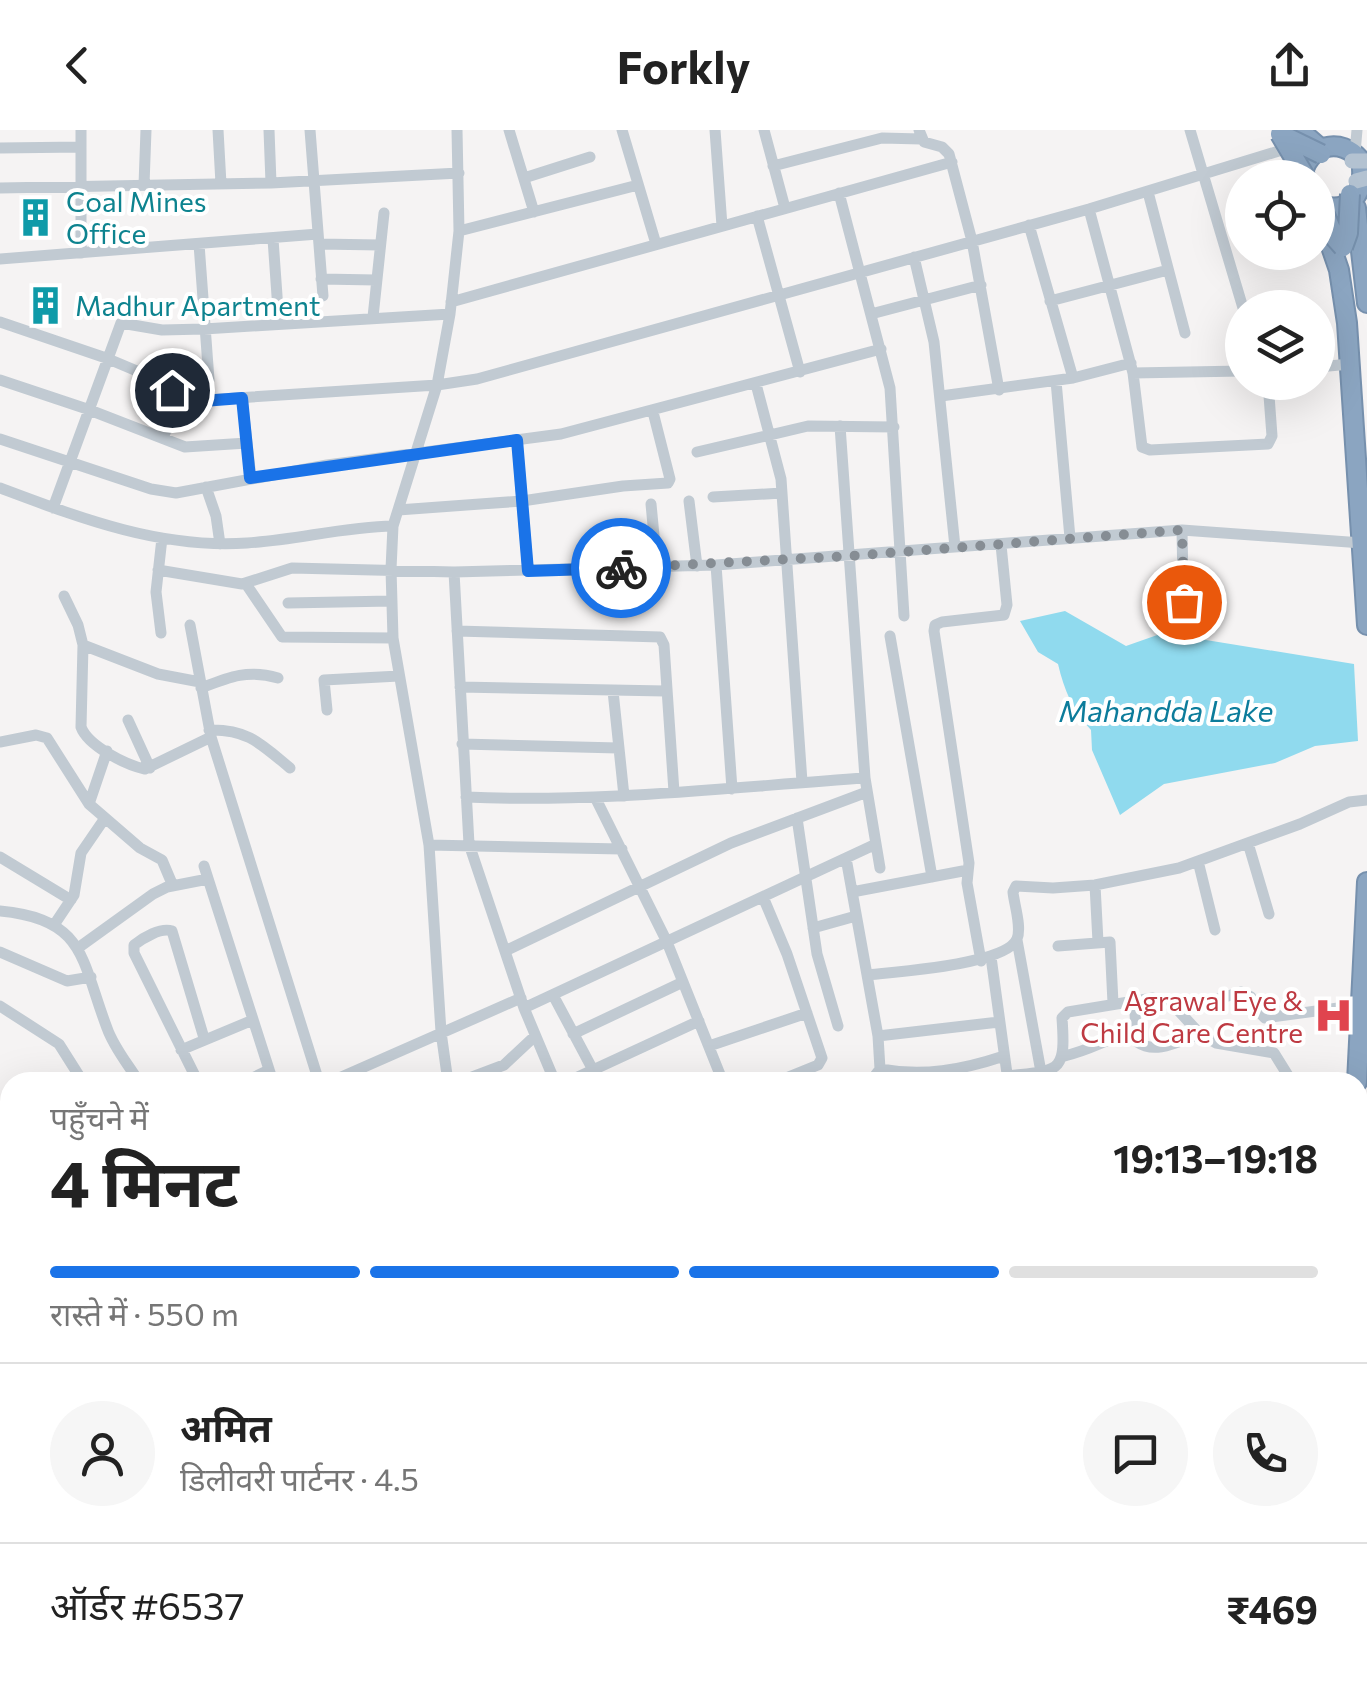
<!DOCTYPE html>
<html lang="hi">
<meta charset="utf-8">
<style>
:root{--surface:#fff;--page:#f6f6f6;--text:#222;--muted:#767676;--line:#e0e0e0;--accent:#1a73e8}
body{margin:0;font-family:Commissioner,"Noto Sans Devanagari",sans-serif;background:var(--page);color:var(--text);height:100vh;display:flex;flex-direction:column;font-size:38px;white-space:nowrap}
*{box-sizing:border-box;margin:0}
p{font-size:32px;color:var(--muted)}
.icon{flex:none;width:55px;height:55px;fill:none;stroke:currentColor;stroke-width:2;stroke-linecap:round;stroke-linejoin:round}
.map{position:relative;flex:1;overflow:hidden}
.details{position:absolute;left:0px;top:942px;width:1368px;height:622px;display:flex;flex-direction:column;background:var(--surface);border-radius:30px 30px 0 0;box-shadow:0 10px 40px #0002}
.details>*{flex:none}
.buttons{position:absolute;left:1225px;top:30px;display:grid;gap:20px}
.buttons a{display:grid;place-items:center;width:110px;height:110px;border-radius:50%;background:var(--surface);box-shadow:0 10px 40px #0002;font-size:50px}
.pin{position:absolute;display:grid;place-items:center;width:85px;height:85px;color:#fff;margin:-42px;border:5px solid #fff;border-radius:50%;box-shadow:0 2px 10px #0007}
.courier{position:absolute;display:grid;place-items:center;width:100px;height:100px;margin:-50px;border:8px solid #1a73e8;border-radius:50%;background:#fff;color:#222;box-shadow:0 2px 12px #0007}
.summary em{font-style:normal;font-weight:700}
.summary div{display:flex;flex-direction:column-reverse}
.summary{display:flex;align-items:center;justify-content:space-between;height:170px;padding:0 50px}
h1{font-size:65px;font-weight:700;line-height:75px}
.bar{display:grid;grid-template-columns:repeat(4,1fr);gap:15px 10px;align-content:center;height:120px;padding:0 50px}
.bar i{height:12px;border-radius:8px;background:var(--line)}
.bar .selected{background:var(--accent)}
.bar p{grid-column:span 4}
.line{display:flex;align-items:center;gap:25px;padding:0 50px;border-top:2px solid var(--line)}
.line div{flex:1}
.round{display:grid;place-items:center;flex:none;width:105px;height:105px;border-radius:52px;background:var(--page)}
header{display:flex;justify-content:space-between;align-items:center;height:130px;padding:0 50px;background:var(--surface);font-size:45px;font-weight:700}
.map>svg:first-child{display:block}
.water{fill:#90daee}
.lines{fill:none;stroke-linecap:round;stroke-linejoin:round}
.highway-casing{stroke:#7690ad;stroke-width:22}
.minor{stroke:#c1cad2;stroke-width:11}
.highway{stroke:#8ba5c1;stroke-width:18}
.highway-bridge-casing{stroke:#7690ad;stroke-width:22;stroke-linecap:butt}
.major-bridge{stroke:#b3c2d1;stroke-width:15}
.highway-bridge{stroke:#8ba5c1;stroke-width:18}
.done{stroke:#868d94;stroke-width:10;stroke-dasharray:0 18}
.route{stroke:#1a73e8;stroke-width:12}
.labels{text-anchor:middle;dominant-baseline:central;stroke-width:8;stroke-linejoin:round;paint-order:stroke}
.culture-label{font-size:28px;fill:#0d838f;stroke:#fff;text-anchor:start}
.health-label{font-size:28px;fill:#be3a42;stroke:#fff;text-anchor:end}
.water-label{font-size:30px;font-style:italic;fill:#0c7c9b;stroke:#fff}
</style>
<header><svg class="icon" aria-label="back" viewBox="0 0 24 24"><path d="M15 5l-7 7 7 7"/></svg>Forkly<svg class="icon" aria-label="share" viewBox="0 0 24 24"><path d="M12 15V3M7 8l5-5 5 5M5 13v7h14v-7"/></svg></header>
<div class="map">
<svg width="1367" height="1564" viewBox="0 0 1367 1564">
<rect width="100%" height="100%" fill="#f5f3f3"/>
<path class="water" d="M1065,481L1126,516L1163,503L1354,534L1358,611L1315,616L1275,633L1164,654L1120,685L1092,620L1091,600C1073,581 1064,560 1058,534L1038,522L1020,491Z"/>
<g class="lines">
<defs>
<path id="highway" d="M1299,0L1320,18
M1302,48C1306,15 1341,5 1361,31C1367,62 1349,87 1318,74
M1356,78L1367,173
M1325,99L1339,140L1347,193L1367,495
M1357,952L1367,752
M1358,1191L1367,1185
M1358,1233L1367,1240"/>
</defs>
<use href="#highway" class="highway-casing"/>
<path class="minor" d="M218,0L221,54
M269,0L271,53
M310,0L323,166
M509,0L534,82
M622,0L656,114
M715,0L722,96
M764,0L785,78
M919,0L924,12L942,17L949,24L972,111L999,260
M1190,0L1243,178
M0,18L81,17
M1355,23L1357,0
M773,36L882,8L921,9
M524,48L590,27
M144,55L146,0
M0,58L271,53L459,43
M1148,62L1185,203
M839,63L890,258L904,486
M1089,79L1133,243L1142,317L1150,320L1268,314L1272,306L1268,252
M757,86L800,242
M1029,95L1073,248
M459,101L638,55
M273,109L279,194
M199,114L209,250
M319,114L380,115
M81,123V0
M914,127L934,212L955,417
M0,129L318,104
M321,149L376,150
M1050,171L1168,140
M451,172L952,32
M871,184L981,155
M373,187L384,83
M0,192L106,228L163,252L190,271L437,255L477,249L1089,79L1282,20
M1318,237L1350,234
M1133,243L1242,241
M0,250L87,279L185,317L247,313
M1056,251L1070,408
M756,254L781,349L802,652
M941,266L1073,248L1131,233
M242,268L251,348
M840,296L865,648L880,738
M163,308L180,266
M0,309L151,359L176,363L327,335L561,304L881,219
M517,311L528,441
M697,322L808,296L894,297
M206,357L216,386L220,414
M0,358C80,388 160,419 247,413C297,410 342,397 393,396
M713,367L782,363
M689,371L697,436
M651,374L657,437
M53,378L121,193L162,200L204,199L450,184
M398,380L522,371L623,356L668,353L670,349L653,282
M1182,400L1184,508
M716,435L732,659
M158,440L242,454L292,438L454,442L716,435L1182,400L1362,413
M454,442L469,714L524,878L555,952
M246,454L282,507L393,508
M64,466L78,495L83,515L81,597C88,616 126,635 145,639L211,607
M288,473L391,471
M190,495L211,607L319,952
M457,501L660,507L664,515L674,662
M161,503L156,462L162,408
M890,506L932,747
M83,515L158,544L200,552
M460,557L665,561
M201,558C229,547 248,539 278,548
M613,561L624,666
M327,580L324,550L399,546
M128,590L150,638
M209,600C248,599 261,614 290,638
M0,612L36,605L47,608L89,674L140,718L162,730L173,756
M462,614L618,618
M466,667C600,673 732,657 865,648
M595,667L667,812L723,952
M89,674L107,621
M797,688L817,824L838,896
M1248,713L1269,784
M429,715L622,719
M0,727L71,770
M846,728L878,906L880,939L870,952
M1198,731L1215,800
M204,736L273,952
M1095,755L1098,812
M852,762L968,740
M763,767L787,824L822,928L818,935L776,952
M0,781C86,789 81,830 107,898C114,918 128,934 139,952
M54,795L74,765L81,723L105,688
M813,798L856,786
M1017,810L1041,942
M1058,816L1110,812L1113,873
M78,818L153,764L167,757L208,749
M505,821L731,713L867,662
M0,822L67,851L91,847
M991,827L1008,951
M981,831L967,753L969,733L934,501L935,495L942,492L1004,485L1007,475L1001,415
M867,845C895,842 1006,835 1017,809C1022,797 1014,774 1013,762L1016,756L1053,758L1095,755L1179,738L1300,694L1349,672L1367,670
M553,865L593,940
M1134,870L1137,912C1156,925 1179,911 1200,904
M0,876L59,914L83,952
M524,878L876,714
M1179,881L1241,862L1251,867L1256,879L1265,888L1360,875
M573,904L683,852
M878,906L999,892
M709,916L807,883
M181,920L253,890
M1064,926C1092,920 1109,907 1136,901
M880,939C923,947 962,940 1004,926
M1007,946C1060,940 1066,944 1062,888L1068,882L1153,868L1176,878L1200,904L1216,913L1274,923L1292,952
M198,952L134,823V815C143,808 161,797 172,801L204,908
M244,952L269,940
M330,952L521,868
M448,952L441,902L429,715L393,508L391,439L393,396L437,255L450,184L459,101L457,0
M459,952L504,935L535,906
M567,952L699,891
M0,1014L10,1023
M1358,1434L1365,1325L1361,1305L1363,1238
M0,1485L10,1483
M1358,1528L1367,1531
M234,1555L255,1564
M257,1555L274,1564
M474,1555L478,1564
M563,1555L566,1564
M609,1555L612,1564
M652,1555L655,1564
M928,1555L930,1564
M1054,1555L1058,1564
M1225,1555L1227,1564
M162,1564L166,1555
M302,1564L306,1555
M511,1564L539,1555
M754,1564L756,1555
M797,1564L803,1555
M862,1564L866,1555
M1354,1564L1355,1555"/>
<use href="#highway" class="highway"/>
<defs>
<path id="highway-bridge" d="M1280,4L1306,48
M1280,4L1321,24
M1318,69L1335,108L1343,117
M1343,117L1348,103L1350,64"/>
</defs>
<use href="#highway-bridge" class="highway-bridge-casing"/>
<path class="major-bridge" d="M1352,31H1367
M1356,51L1367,48"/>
<use href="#highway-bridge" class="highway-bridge"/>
</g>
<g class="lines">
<path class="done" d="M621,438L850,426L1182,400L1184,472"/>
<path class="route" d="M172,260L190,272L242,268L250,348L517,310L528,441L621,438"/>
</g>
<defs>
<symbol id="building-bare" viewBox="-9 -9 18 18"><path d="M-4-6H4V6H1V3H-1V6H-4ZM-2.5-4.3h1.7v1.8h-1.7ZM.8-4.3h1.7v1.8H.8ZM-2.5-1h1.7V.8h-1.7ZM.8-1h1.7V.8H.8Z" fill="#0f9aa8" stroke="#fff" stroke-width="2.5" paint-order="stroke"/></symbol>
<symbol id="hospital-bare" viewBox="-9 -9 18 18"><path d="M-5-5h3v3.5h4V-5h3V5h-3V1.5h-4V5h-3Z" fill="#e0444e" stroke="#fff" stroke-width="2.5" paint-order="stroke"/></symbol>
</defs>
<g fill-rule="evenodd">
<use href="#building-bare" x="8" y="60" width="55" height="55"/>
<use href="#building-bare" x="18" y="148" width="55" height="55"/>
<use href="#hospital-bare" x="1306" y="858" width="55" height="55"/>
</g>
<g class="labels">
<g class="culture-label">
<text x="66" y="71">Coal Mines<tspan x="66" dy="32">Office</tspan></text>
<text x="75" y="175">Madhur Apartment</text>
</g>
<g class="health-label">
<text x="1303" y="870">Agrawal Eye &amp;<tspan x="1303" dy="32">Child Care Centre</tspan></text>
</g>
<g class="water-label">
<text x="1166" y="579">Mahandda Lake</text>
</g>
</g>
</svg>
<div class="buttons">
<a><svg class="icon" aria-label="locate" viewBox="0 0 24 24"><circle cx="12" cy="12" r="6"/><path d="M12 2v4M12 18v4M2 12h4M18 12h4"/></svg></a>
<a><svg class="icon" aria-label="layers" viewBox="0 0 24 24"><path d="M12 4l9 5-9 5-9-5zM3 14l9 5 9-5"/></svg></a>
</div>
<div class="pin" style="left:1184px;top:472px;background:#ea580c"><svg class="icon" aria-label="bag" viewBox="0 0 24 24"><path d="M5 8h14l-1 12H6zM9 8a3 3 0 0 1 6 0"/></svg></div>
<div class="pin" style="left:172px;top:260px;background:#1f2937"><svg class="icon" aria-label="home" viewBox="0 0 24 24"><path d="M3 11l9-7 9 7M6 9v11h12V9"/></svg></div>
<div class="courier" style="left:621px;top:438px"><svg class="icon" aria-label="bike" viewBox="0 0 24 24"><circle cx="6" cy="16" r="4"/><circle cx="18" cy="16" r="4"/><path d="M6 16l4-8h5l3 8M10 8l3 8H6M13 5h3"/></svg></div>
<section class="details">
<div class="summary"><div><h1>4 मिनट</h1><p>पहुँचने में</p></div><em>19:13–19:18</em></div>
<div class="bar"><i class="selected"></i><i class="selected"></i><i class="selected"></i><i></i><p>रास्ते में · 550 m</p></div>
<div class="line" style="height:180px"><a class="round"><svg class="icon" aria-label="person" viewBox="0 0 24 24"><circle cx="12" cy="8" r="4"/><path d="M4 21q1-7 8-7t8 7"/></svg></a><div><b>अमित</b><p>डिलीवरी पार्टनर · 4.5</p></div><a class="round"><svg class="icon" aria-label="chat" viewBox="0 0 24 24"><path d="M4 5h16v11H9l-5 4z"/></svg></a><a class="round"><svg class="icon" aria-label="phone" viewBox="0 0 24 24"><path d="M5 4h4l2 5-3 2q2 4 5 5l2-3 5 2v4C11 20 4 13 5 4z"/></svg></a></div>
<div class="line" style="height:130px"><div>ऑर्डर #6537</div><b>₹469</b></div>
</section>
</div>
